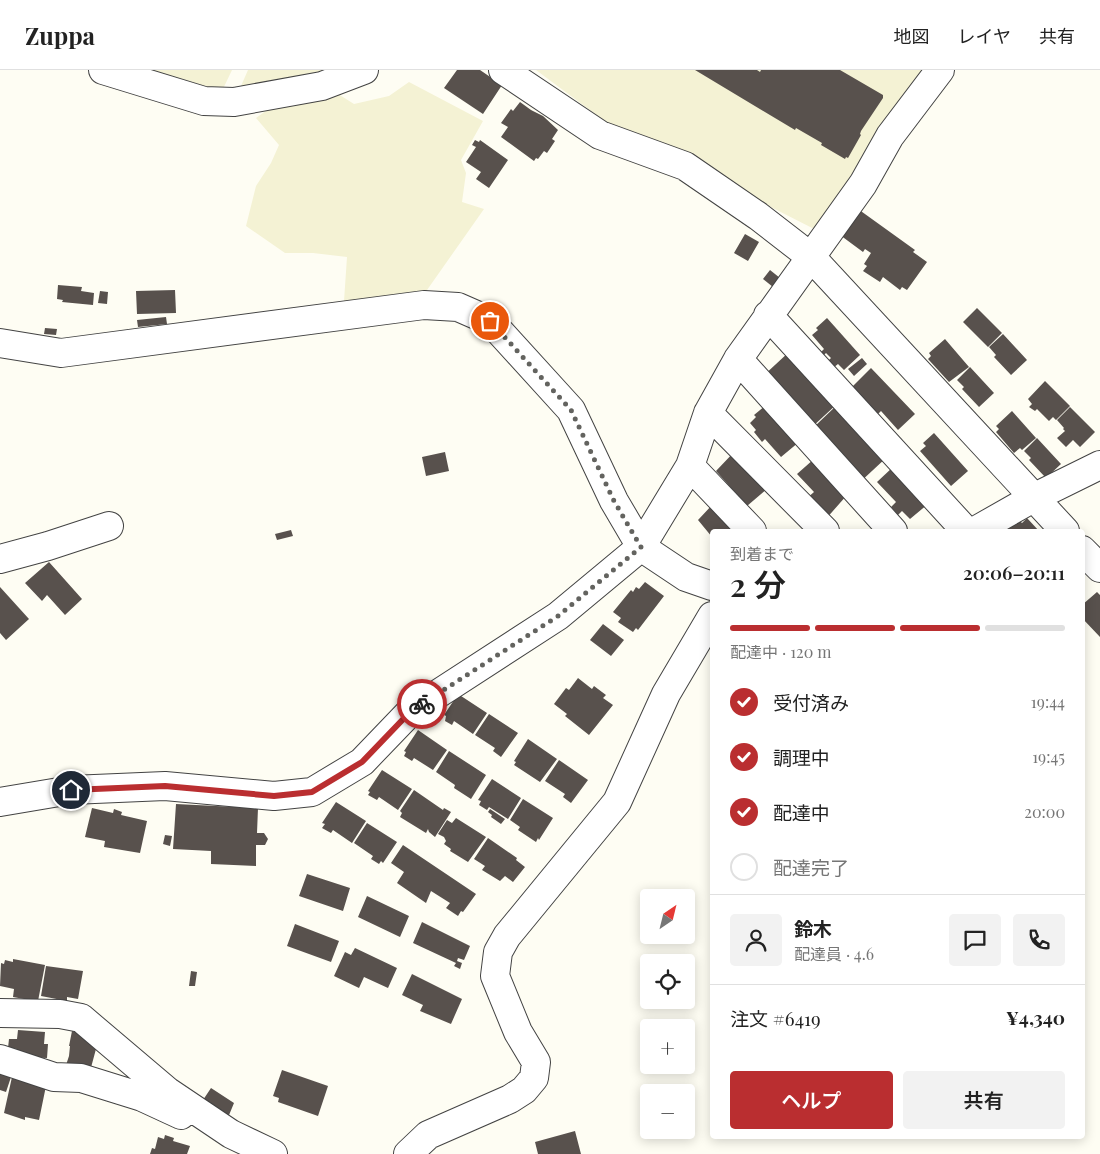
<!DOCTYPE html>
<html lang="ja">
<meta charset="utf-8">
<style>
:root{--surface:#fff;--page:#f2f2f2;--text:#222;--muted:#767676;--line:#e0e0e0;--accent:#ba2e30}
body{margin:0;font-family:"Playfair Display","Noto Sans JP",serif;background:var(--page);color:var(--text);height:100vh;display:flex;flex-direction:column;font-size:19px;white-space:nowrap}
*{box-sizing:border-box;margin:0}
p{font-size:16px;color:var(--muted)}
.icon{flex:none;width:28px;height:28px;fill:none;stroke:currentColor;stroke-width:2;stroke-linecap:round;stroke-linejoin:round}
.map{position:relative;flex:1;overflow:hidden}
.sheet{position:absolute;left:710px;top:459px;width:375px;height:610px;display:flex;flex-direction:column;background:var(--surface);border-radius:5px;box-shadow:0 2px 12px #0003}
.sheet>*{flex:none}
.needle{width:32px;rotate:35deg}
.buttons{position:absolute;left:640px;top:819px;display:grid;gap:10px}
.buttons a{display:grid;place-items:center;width:55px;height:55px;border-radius:5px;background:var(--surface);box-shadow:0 2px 12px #0003;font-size:25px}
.pin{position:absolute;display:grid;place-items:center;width:42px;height:42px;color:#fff;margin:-21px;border:2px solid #fff;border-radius:50%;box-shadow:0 1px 5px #0007}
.courier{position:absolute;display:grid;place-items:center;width:50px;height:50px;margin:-25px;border:4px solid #ba2e30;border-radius:50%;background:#fff;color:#222;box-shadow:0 1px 6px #0007}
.headline em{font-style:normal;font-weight:600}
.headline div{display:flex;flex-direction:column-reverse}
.headline{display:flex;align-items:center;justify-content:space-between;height:85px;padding:0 20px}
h1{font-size:32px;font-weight:600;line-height:38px}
.bar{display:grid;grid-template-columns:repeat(4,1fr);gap:8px 5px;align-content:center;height:60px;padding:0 20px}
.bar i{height:6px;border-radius:4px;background:var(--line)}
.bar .active{background:var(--accent)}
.bar p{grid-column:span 4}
.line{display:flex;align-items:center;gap:12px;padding:0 20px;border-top:1px solid var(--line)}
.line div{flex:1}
.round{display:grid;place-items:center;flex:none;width:52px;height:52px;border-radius:5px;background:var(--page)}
ol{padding:0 20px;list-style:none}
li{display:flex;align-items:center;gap:15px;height:55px}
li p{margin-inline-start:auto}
li .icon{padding:5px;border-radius:50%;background:var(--accent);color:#fff;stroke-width:4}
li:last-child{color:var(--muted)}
li i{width:28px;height:28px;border:2px solid var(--line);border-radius:50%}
.primary-button{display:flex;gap:10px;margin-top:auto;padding:10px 20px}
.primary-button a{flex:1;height:58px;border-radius:5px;background:var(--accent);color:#fff;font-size:20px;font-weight:600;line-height:58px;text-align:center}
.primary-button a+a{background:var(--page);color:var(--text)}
header{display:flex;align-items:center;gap:30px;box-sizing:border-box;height:70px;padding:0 25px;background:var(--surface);border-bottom:1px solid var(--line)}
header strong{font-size:24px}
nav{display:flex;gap:28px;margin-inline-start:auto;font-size:18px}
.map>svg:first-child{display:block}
.farmland{fill:#f4f2d4}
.building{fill:#58514d}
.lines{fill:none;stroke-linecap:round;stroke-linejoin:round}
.minor-casing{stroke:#434343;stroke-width:30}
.minor{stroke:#fff;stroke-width:28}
.done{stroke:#63635f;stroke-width:5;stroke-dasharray:0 9}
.route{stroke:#ba2e30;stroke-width:6}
</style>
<header>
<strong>Zuppa</strong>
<nav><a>地図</a><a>レイヤ</a><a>共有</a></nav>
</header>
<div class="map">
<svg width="1100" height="1084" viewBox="0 0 1100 1084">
<rect width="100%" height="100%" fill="#fefdf3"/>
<path class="farmland" d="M150,0H232L222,21Z
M248,0H347L234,32Z
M536,0H937L822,163L610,55Z
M409,12L483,51L461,90L466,103L462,132L484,139L420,230L360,233L344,231L347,187L313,183H285L246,156L256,116L271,93L279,75L256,48L274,35L335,22L354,34L389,26Z"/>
<path class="building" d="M457,0H480L502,15L483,44L444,18Z
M695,0H757L760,2L761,0H840L883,25V28L861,61L860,64L861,65L848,88L846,87L845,89L821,75L822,73L796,58L795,60Z
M520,32L531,40L543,46L558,60L552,69L555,71L547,83L544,81L538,89L536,88L534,91L501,67L508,57L501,53L511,39L513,41Z
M475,70L479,72L480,70L508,90L489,118L476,109L481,102L466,92L476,77L472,75Z
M858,139L915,180L913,182L927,192L907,220L902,217L900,220L883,207L880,212L863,201L867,196L864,194L871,183L865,179L863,182L840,165Z
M745,164L759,172L748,191L734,183Z
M770,200L780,208L773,217L763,209Z
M58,215L82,217L81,221L94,223L93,235L62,232L63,230L57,229Z
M175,220L176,243L137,244L136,221Z
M100,221L108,222L107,234L98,233Z
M977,238L1002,263L988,277L963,252Z
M166,247L167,254L138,257L137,250Z
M827,248L860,285L844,300L838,294L833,298L827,292L831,288L826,283L824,285L821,282L824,279L812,265L818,260L816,258Z
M45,258L57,259L56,265L44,264Z
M1003,264L1027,290L1011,305L994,287L996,285L989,277Z
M945,269L969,297L949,312L928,289L931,286L929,283Z
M789,282L837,334L812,357L762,307Z
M862,288L867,294L854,306L848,299Z
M970,297L994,323L979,337L962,319L964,317L957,310Z
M871,298L915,344L898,360L881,341L877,345L851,318Z
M1045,311L1070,336L1056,350L1053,347L1049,351L1037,339L1035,341L1029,337L1032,334L1028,329Z
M837,335L887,387L858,414L815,356Z
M765,336L799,372L781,387L765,369L762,372L754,362L756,360L750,353L756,347L754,345Z
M1070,337L1095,362L1080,377L1073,370L1066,377L1057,368L1065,361L1063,359L1064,358L1057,350Z
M1012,341L1036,368L1022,380L1020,378L1014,383L996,362L999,359L996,356Z
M934,363L968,401L951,416L920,381L926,376L923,373Z
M1037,368L1061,394L1046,408L1029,390L1031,388L1024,381Z
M735,381L768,418L747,436L716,401Z
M445,382L449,401L426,406L422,387Z
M814,389L847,425L825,450L806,429L814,422L797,404Z
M893,397L928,434L910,449L902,441L898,445L891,437L896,432L877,412Z
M713,434L737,461H712V467L698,450Z
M1017,448L1022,453L1027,448L1039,461H1009L1006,458Z
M291,460L293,466L277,470L275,464Z
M49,492L82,529L65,545L47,525L42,531L25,513Z
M645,512L664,526L638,560L636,558L633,562L618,552L621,548L613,542L631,520L633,522L636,517L639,519Z
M0,517L29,549L6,570L0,563Z
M1097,522L1100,525V567L1082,548V535Z
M603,554L624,570L611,586L590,570Z
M578,608L592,619L594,616L606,625L603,628L613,635L589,665L565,646L567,644L554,634L566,618L569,620Z
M458,624L487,643L473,664L454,651L452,655L445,651L446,646L444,645Z
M489,644L518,663L501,687L493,681L495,678L475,665Z
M418,660L447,680L433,700L414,688L412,691L404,686L406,682L404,681Z
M528,669L557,689L540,712L514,695L516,692L514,691Z
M449,681L486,705L471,729L454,718L455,715L436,702Z
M559,690L588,710L571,733L563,727L565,724L545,711Z
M382,700L412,719L398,740L379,727L377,730L368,725L370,722L368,721Z
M492,709L521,728L508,749L489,737L487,740L479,735L481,731L478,730Z
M414,720L443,740L444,738L451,742L435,767L429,762L428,759L426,763L400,747L402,743L400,741Z
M523,729L553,748L539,770L538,768L536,772L518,760L520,757L510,750Z
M336,732L366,751L352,773L333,760L331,763L322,758L325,754L322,753Z
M176,734L258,738L257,763H264L268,769L265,775H256V796L211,794V781L173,779Z
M92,738L113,743L114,739L122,742L121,745L147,751L140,783L104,777L105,771L85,767Z
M490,739L505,749L501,754L491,747L492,745L488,742Z
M456,748L486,767L468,792L450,781L451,779L444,774L446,771L444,767L438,764L447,750L452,753Z
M367,753L397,772L383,793L381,791L379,794L371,789L373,786L354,773Z
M165,765L172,766L170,776L163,774Z
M488,768L517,788L516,790L525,797L513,812L505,806L500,811L482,800L485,796L474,789Z
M403,775L476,824L463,842L461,841L458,846L446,838L450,833L431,821L426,833L397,813L404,802L391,793Z
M307,804L350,818L343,841L299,826Z
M367,826L409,846L400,867L358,847Z
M422,852L470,876L464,890L458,888L457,891L462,893L460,899L454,896L456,893L413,873Z
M295,854L339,871L331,892L287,876Z
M355,878L397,898L388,918L364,907L359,918L334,906L345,882L351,885Z
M13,889L45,895L38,931H23L24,929L13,927L14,919L0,916L1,893L4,894L5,890L13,892Z
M46,896L83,901L78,929L67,927V931L41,926Z
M191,901L197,902L195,916H189Z
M412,904L462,929L451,954L420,941L423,935L402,925Z
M18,960L45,962L44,974H48L47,988L19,987L17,979L8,978L9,969H17Z
M77,960L96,979L89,1005L65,998L69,986L70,976H69L72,961L76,962Z
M0,996L13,1001L6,1022L0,1020Z
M282,1000L328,1016L318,1046L278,1032L279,1028L273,1026Z
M12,1007L46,1016L39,1050L25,1047V1050L4,1043Z
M211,1018L234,1033L227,1050L201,1033Z
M575,1061L581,1084H538L535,1072Z
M165,1065L174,1068L173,1071L190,1076L187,1084H150L152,1078L155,1079L158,1067L164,1069Z"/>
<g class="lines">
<defs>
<path id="minor" d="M103,0L204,31L234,32L322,16L364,0
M503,0L600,65L685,96L758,146L811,187L1065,461
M768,245L966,461
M0,273L61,283L424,235L458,237L490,251L571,340L614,431L641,477L686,507L712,516
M738,289L893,461
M708,343L825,461
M690,396L752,461
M975,461L1033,428L1100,395
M1082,480L1100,498
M0,489L48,476L109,456
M0,732L71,720L165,716L274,726L312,722L362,692L410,642L558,546L641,477L690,396L708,343L738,289L863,114L890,66L940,0
M0,943L60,944L81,948L167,1021L231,1064L273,1084
M0,989L54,1007L81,1008L142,1027L181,1045
M408,1084L428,1065L510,1029L524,1020L534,1008L536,992L518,962L495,906L498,882L507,866L617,732L666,624L712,546"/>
</defs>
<use href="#minor" class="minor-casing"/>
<use href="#minor" class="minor"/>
</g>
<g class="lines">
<path class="done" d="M422,634L558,546L641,477L614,431L571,340L490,251"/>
<path class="route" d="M71,720L165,716L274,726L312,722L362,692L410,642L422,634"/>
</g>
</svg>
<div class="buttons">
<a><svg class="needle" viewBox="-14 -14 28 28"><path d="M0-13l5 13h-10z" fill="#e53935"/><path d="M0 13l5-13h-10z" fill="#767676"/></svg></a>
<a><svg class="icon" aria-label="locate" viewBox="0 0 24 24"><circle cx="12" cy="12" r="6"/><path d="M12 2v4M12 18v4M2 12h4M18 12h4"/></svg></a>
<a>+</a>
<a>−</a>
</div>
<div class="pin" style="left:490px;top:251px;background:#ea580c"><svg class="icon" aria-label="bag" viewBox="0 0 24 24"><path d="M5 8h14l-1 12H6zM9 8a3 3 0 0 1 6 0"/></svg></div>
<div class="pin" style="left:71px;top:720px;background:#1f2937"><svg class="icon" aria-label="home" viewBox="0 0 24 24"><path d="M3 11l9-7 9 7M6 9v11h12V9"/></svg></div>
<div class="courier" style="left:422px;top:634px"><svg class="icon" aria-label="bike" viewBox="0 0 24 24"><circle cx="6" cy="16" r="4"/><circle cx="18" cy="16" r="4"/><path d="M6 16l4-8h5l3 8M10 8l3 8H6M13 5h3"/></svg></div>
<section class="sheet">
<div class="headline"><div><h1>2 分</h1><p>到着まで</p></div><em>20:06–20:11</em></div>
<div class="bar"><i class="active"></i><i class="active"></i><i class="active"></i><i></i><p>配達中 · 120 m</p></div>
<ol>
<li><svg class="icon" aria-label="check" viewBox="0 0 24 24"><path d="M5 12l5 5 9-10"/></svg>受付済み<p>19:44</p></li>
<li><svg class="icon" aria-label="check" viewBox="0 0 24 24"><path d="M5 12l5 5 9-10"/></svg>調理中<p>19:45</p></li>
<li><svg class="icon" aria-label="check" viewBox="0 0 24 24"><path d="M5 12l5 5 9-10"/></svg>配達中<p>20:00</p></li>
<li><i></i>配達完了</li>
</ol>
<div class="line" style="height:90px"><a class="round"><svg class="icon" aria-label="person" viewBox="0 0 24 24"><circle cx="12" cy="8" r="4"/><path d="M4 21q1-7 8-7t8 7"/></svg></a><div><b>鈴木</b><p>配達員 · 4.6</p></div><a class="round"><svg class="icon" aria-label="chat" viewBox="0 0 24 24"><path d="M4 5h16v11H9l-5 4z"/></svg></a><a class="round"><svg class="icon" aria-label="phone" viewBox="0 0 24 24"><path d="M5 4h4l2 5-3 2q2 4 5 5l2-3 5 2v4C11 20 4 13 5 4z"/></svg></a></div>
<div class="line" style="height:65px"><div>注文 #6419</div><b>¥4,340</b></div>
<div class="primary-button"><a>ヘルプ</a><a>共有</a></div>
</section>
</div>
